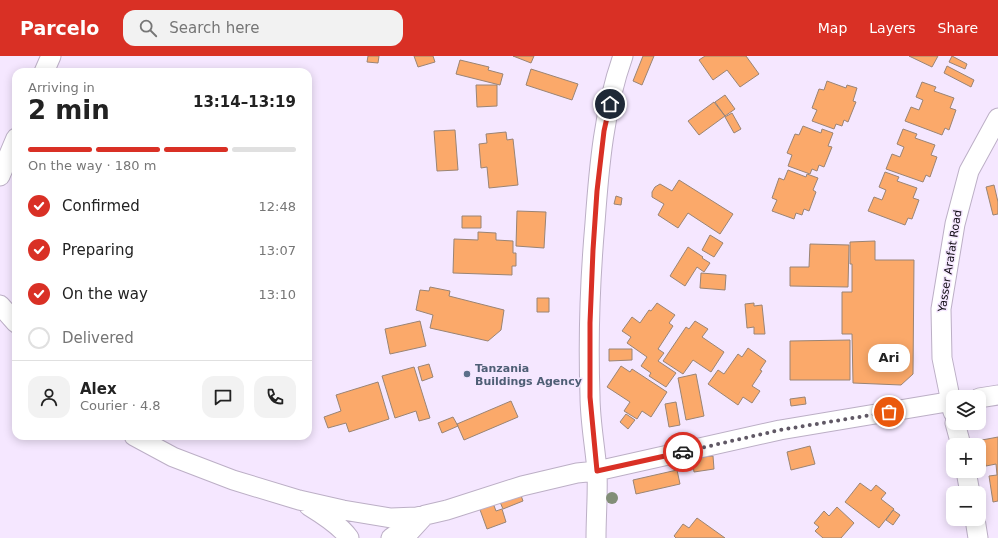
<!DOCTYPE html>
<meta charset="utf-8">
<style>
:root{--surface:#fff;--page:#f2f2f2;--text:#222;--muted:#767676;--line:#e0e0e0;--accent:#d93025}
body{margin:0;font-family:"DejaVu Sans",sans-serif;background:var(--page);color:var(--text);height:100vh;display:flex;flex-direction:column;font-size:15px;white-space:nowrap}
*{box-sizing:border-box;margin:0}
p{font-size:13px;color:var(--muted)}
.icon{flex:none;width:22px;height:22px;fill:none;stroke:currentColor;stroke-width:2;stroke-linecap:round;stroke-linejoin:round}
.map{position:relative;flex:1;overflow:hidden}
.details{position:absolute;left:12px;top:12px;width:300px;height:372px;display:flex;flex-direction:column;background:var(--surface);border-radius:12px;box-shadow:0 2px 10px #0003}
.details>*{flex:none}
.tools{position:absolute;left:946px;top:334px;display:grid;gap:8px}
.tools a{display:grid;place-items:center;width:40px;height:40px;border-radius:8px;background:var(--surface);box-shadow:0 2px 10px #0003;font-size:20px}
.pin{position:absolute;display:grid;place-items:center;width:34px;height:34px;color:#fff;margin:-17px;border:2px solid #fff;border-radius:50%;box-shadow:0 1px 4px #0007}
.courier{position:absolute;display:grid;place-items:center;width:40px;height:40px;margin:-20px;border:3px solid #d93025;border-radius:50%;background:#fff;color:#222;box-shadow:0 1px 5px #0007}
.bubble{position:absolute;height:28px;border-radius:12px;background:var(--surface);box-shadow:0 2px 10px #0003;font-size:13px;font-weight:600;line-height:28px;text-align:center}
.overview em{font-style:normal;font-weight:600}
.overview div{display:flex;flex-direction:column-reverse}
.overview{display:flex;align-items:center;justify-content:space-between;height:68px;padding:0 16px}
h1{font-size:26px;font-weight:600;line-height:30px}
.bar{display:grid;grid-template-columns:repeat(4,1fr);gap:6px 4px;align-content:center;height:48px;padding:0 16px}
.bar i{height:5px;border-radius:3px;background:var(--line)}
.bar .on{background:var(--accent)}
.bar p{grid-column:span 4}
.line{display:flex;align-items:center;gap:10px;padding:0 16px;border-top:1px solid var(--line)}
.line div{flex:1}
.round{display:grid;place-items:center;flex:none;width:42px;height:42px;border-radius:12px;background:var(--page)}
ol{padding:0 16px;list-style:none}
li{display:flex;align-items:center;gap:12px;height:44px}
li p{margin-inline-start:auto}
li .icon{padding:4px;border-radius:50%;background:var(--accent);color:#fff;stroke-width:4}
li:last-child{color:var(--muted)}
li i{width:22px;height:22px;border:2px solid var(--line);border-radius:50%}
header{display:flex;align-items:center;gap:24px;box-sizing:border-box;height:56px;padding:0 20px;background:var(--accent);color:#fff}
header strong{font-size:19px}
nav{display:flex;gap:22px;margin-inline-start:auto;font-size:14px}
.search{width:280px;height:36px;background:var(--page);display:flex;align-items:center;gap:10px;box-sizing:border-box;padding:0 14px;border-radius:12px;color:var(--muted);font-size:15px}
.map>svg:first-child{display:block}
.building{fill:#fba96a;stroke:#9a8474}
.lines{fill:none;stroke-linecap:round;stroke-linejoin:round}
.minor-casing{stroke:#bcafc6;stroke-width:21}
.minor{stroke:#fff;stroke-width:19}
.tree{fill:#828e78}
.done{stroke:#605865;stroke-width:4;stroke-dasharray:0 7.2}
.route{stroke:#d93025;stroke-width:5}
.service-dot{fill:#5c6f8a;stroke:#f5e7ff;stroke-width:1.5}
.labels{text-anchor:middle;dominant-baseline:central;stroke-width:3;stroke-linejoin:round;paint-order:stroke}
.street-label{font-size:11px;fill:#0f0b12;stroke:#f5e7ff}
.service-label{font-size:11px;font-weight:bold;fill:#4e5e75;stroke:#f5e7ff;text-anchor:start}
</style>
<header>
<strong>Parcelo</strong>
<div class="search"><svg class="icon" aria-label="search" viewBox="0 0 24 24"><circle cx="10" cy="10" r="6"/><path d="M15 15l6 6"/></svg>Search here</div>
<nav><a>Map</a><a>Layers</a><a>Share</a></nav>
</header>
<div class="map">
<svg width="998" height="482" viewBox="0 0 998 482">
<rect width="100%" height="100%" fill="#f5e7ff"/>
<path class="building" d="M368,0H379L378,7L367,6Z
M414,0H433L435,6L418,11Z
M513,0H534L531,7Z
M643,0H654L642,29L633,25Z
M705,0H746L759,18L740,31L727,14L713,24L699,4Z
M909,0H938L932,11Z
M952,0L967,8L965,13L949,6Z
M460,4L489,11L488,14L503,18L500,29L456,18Z
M947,10L974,24L971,31L944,17Z
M531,13L578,28L572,44L526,29Z
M827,25L846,32L847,29L857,32L853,45L856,46L848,66L844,64L842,70L836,68L834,73L812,65L817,54L812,52L819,33L824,34Z
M922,26L936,31L934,35L954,42L950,52L956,54L949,74L945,72L942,79L905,65L911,51L919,54L923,44L916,41Z
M476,29H497V50L477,51Z
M725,39L735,53L725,60L715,46Z
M714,46L725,60L699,79L688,65Z
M732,57L741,73L734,77L725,61Z
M803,70L821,77L822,73L833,77L828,90L832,91L824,111L819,109L817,115L812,113L810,118L788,110L792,99L787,97L795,78L799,79Z
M903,73L917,78L915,82L935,89L931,99L937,101L930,121L926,119L923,126L886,113L892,98L900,101L904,91L897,88Z
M455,74L458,114L437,115L434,75Z
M506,76L507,84L513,83L518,129L489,132L487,111L481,112L479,88L487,87L486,78Z
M788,114L806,121L807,118L818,122L813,134L816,136L809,155L804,153L802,159L796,157L794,163L772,155L777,144L772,142L779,122L784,124Z
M885,116L899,121L897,125L917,132L913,142L919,144L912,163L908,162L905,169L868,155L874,141L882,144L886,134L879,131Z
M679,124L733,158L720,178L688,157L678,172L658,159L664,148L652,141V136L655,131L660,128L672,135Z
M994,129L998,146V158L993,159L986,131Z
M616,140L622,142L621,149L614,148Z
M517,155L546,156L544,192L516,190Z
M462,160H481V172H462Z
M478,176L496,177V184L513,185V197H516V210H512V219L453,217L454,183L478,184Z
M710,179L723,187L714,201L702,194Z
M875,185V204H914L913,318L901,329L853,327L852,278H842V236H852V208H850V186Z
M810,188L849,189L848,231L790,230V211H809Z
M688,191L703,201L702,202L710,207L704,216L697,211L685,230L670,220Z
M701,217L726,219L725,234L700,232Z
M430,231L450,235L449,240L504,254L501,274L488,285L430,272L433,259L416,254L420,234L429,235Z
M537,242H549V256H537Z
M657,247L675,259L669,267L673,270L658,293L664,297L658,305L676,317L666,331L649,320L651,317L641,310L647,301L627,287L631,281L622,275L632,261L640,267L649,254L651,255Z
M754,247V250L762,249L765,278H754V271L747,272L745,248Z
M420,265L426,290L390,298L385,273Z
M695,265L708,273L702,281L724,296L711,316L693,304L683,318L663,305L686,271L689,273Z
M850,284V324H790V285Z
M748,292L766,305L760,314L762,315L752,330L760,335L752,347L743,341L738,349L708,328L718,314L724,318L738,298L742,301Z
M609,293H632V304L609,305Z
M429,308L433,321L422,325L418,311Z
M621,310L630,316L632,313L667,336L651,361L642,355L637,363L624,355L630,346L607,331Z
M414,311L430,362L419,365L416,355L395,362L382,320Z
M696,318L704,360L686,364L678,322Z
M378,326L389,363L349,376L346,367L328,372L324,361L341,355L336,339Z
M805,341L806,348L791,350L790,343Z
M511,345L518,361L464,384L457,368Z
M676,346L680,369L669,371L665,348Z
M626,358L635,364L628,373L620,366Z
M453,361L458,370L442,377L438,367Z
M998,381V445L993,446L989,420L997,419L996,408L986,410L982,384Z
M810,390L815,408L791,414L787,396Z
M713,400L714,413L694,416L692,402Z
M677,414L680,428L636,438L633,424Z
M860,427L871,435L876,429L886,437L881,443L894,453L879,472L845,446Z
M518,431L523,445L503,453L497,439Z
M493,447L496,455L502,453L506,466L487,473L479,451Z
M837,451L854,467L841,482H823L815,475L819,471L814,467L824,455L829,460Z
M893,454L900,459L893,469L886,464Z
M697,462L725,482H676L674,480L683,468L689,472Z"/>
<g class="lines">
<defs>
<path id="minor" d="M44,16L51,0
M0,120L16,82
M0,249L16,267
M979,342L998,339
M953,356L942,302L941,253L955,168L969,115L998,62
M955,367L961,389
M134,380L173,401L233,424L299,444L343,454L391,462L417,461L447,454L522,430L577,417L597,415L780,374L953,345
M966,415L970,437
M309,450C322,458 340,469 349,482
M975,463L978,482
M391,482L425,459L404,482
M596,482C596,460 598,437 597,415C595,390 590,365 590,340C588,282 590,224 595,167C599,111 604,53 623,0"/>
</defs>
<use href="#minor" class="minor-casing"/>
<use href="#minor" class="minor"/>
</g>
<circle class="tree" cx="612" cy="442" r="6"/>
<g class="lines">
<path class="done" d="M683,396L780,374L889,356"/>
<path class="route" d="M610,48L604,75L597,135L593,194L590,267V341L597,415L683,396"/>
</g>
<circle class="service-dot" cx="467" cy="318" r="4"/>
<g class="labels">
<g class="street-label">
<text transform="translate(950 205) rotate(-81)">Yasser Arafat Road</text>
</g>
<g class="service-label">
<text x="475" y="312">Tanzania<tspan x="475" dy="13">Buildings Agency</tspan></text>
</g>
</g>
</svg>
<div class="tools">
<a><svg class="icon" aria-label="layers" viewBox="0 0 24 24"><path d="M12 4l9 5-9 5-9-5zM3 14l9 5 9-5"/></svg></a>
<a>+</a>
<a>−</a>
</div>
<div class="pin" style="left:889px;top:356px;background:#ea580c"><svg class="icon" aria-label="bag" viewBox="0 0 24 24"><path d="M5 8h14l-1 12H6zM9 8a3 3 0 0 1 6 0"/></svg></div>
<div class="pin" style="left:610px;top:48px;background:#1f2937"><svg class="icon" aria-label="home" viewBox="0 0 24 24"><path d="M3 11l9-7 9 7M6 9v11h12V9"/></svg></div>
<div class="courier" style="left:683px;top:396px"><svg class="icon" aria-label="car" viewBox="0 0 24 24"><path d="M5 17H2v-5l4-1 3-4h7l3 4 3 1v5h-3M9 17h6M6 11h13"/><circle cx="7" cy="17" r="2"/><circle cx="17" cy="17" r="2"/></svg></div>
<div class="bubble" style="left:868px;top:288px;width:42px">Ari</div>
<section class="details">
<div class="overview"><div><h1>2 min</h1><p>Arriving in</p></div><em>13:14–13:19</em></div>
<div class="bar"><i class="on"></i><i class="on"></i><i class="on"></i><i></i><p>On the way · 180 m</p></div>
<ol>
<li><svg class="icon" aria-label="check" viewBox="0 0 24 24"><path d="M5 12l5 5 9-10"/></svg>Confirmed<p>12:48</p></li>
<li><svg class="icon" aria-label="check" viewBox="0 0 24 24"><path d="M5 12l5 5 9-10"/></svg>Preparing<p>13:07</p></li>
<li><svg class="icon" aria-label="check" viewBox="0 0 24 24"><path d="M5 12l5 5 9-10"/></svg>On the way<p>13:10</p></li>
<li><i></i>Delivered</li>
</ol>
<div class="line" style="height:72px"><a class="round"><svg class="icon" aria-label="person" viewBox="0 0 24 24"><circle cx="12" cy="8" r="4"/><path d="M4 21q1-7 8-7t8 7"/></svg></a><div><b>Alex</b><p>Courier · 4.8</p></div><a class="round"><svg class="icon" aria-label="chat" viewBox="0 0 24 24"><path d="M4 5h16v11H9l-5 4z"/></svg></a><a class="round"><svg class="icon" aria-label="phone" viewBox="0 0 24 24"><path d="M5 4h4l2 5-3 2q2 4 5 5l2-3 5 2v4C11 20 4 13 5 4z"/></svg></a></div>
</section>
</div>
